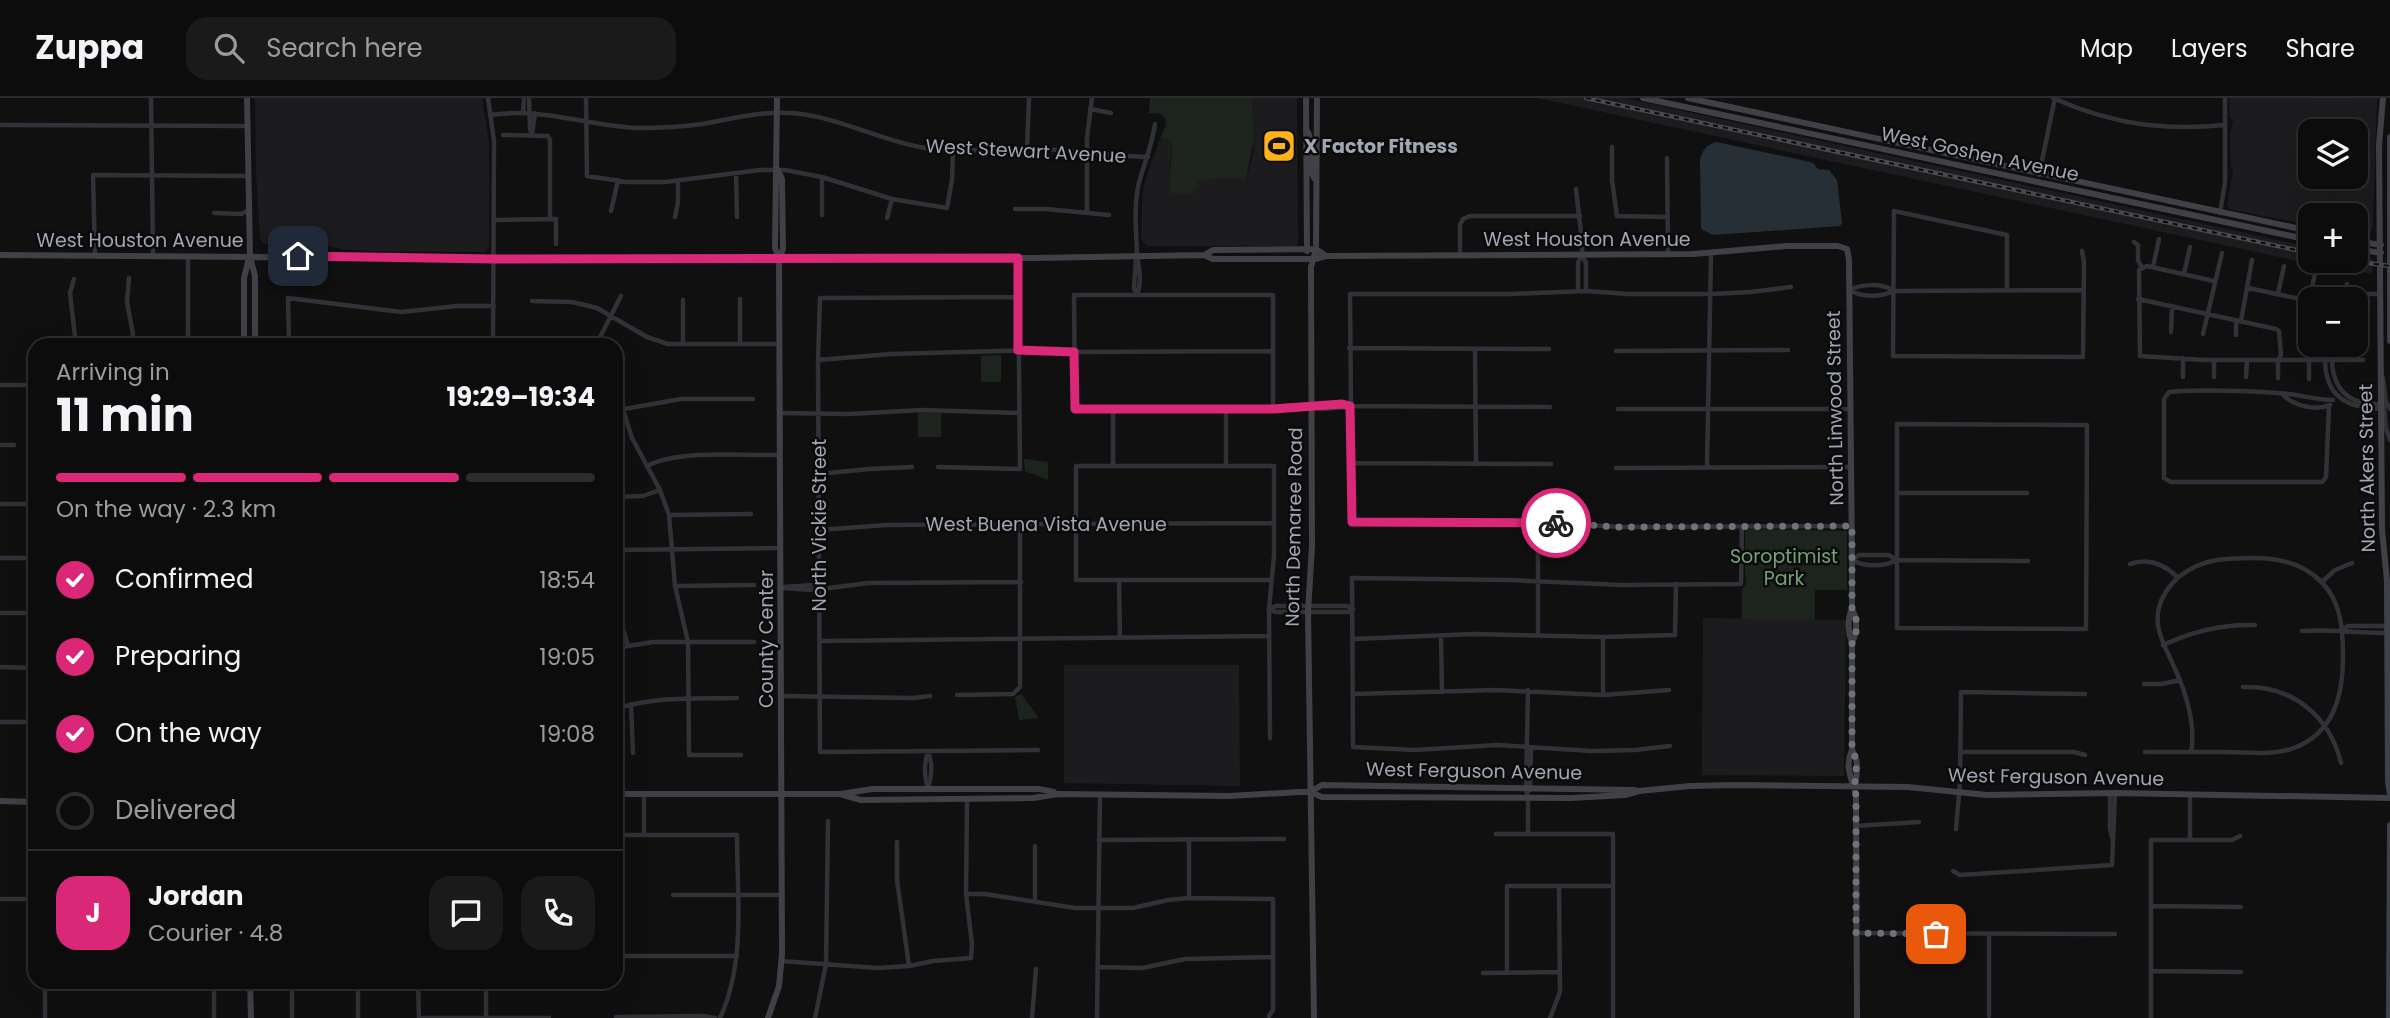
<!DOCTYPE html>
<meta charset="utf-8">
<style>
:root{--surface:#0c0c0d;--page:#1a1a1b;--text:#f1f3f6;--muted:#9a9b9d;--line:#2c2c2e;--accent:#db2777}
body{margin:0;font-family:Poppins,sans-serif;background:var(--page);color:var(--text);height:100vh;display:flex;flex-direction:column;font-size:26px;white-space:nowrap}
*{box-sizing:border-box;margin:0}
p{font-size:23px;color:var(--muted)}
.icon{flex:none;width:38px;height:38px;fill:none;stroke:currentColor;stroke-width:2;stroke-linecap:round;stroke-linejoin:round}
.map{position:relative;flex:1;overflow:hidden}
.panel{position:absolute;left:28px;top:240px;width:595px;height:651px;display:flex;flex-direction:column;background:var(--surface);border-radius:21px;box-shadow:0 7px 28px #0002,0 0 0 2px var(--line)}
.panel>*{flex:none}
.buttons{position:absolute;left:2298px;top:21px;display:grid;gap:14px}
.buttons a{display:grid;place-items:center;width:70px;height:70px;border-radius:14px;background:var(--surface);box-shadow:0 7px 28px #0002,0 0 0 2px var(--line);font-size:35px}
.pin{position:absolute;display:grid;place-items:center;width:60px;height:60px;color:#fff;margin:-30px;border-radius:14px;box-shadow:0 4px 10px #0006}
.courier{position:absolute;display:grid;place-items:center;width:70px;height:70px;margin:-35px;border:5px solid #db2777;border-radius:50%;background:#fff;color:#222;box-shadow:0 2px 9px #0007}
.head em{font-style:normal;font-weight:700}
.head div{display:flex;flex-direction:column-reverse}
.head{display:flex;align-items:center;justify-content:space-between;height:119px;padding:0 28px}
h1{font-size:46px;font-weight:700;line-height:52px}
.bar{display:grid;grid-template-columns:repeat(4,1fr);gap:10px 7px;align-content:center;height:84px;padding:0 28px}
.bar i{height:9px;border-radius:5px;background:var(--line)}
.bar .on{background:var(--accent)}
.bar p{grid-column:span 4}
.line{display:flex;align-items:center;gap:18px;padding:0 28px;border-top:2px solid var(--line)}
.line div{flex:1}
.round{display:grid;place-items:center;flex:none;width:74px;height:74px;border-radius:21px;background:var(--page)}
ol{padding:0 28px;list-style:none}
li{display:flex;align-items:center;gap:21px;height:77px}
li p{margin-inline-start:auto}
li .icon{padding:7px;border-radius:50%;background:var(--accent);color:#fff;stroke-width:4}
li:last-child{color:var(--muted)}
li i{width:38px;height:38px;border:4px solid var(--line);border-radius:50%}
header{display:flex;align-items:center;gap:42px;box-sizing:border-box;height:98px;padding:0 35px;background:var(--surface);border-bottom:2px solid var(--line)}
header strong{font-size:33px}
nav{display:flex;gap:38px;margin-inline-start:auto;font-size:24px}
.search{width:490px;height:63px;background:var(--page);display:flex;align-items:center;gap:18px;box-sizing:border-box;padding:0 24px;border-radius:21px;color:var(--muted);font-size:26px}
.map>svg:first-child{display:block}
.built{fill:#1c1c1f;fill-rule:evenodd}
.green{fill:#1c241d}
.water{fill:#262f36}
.lines{fill:none;stroke-linecap:round;stroke-linejoin:round}
.street{stroke:#313237;stroke-width:4.5}
.secondary{stroke:#3f4147;stroke-width:6}
.rail-casing{stroke:#484a50;stroke-width:4.5}
.rail{stroke:#0b0b0c;stroke-width:2;stroke-dasharray:5;stroke-linecap:butt}
.done{stroke:#6e727a;stroke-width:7;stroke-dasharray:0 12.6}
.route{stroke:#db2777;stroke-width:9}
.labels{text-anchor:middle;dominant-baseline:central;stroke-width:5;stroke-linejoin:round;paint-order:stroke}
.poi-label{font-size:19px;font-weight:bold;fill:#a0a6b3;stroke:#0b0b0c;text-anchor:start}
.street-label{font-size:19px;fill:#a0a6b3;stroke:#0b0b0c}
.park-label{font-size:19px;fill:#75a078;stroke:#0b0b0c}
</style>
<header>
<strong>Zuppa</strong>
<div class="search"><svg class="icon" aria-label="search" viewBox="0 0 24 24"><circle cx="10" cy="10" r="6"/><path d="M15 15l6 6"/></svg>Search here</div>
<nav><a>Map</a><a>Layers</a><a>Share</a></nav>
</header>
<div class="map">
<svg width="2390" height="920" viewBox="0 0 2390 920">
<rect width="100%" height="100%" fill="#101011"/>
<path class="built" d="M255,0H482L489,45V149L485,154L371,153L341,151L330,148H316L310,150L264,146L260,141L256,76Z
M1252,0H1297L1298,148H1147L1141,142L1142,105L1144,86L1160,41L1172,42L1170,68L1193,90L1197,82L1246,81L1253,57L1254,41Z
M1537,0H1624L2310,149V163H2356V157L2371,160L2374,162L2373,169L2371,176L2335,171Z
M2229,0H2377L2373,130L2370,136L2367,138L2356,136V117H2310V127L2229,111L2227,107L2233,72L2231,69L2230,37L2233,22L2230,19ZM2356,33V79H2310V33Z
M1703,520L1846,522L1844,678L1702,677Z
M1064,567H1239L1240,688L1064,685Z"/>
<path class="green" d="M1150,0H1252L1254,41L1246,81L1197,82V90H1193V96L1170,95L1172,42L1160,41C1163,31 1171,25 1161,16L1149,15Z
M1001,257V284H981V258Z
M918,315H941V339H918Z
M1024,361L1048,364V382L1025,373Z
M1748,431L1847,433V492H1815V522L1742,521V492L1747,484L1745,476V434Z
M1021,596L1039,620L1019,622L1015,599Z"/>
<path class="water" d="M1716,44L1806,63L1813,65L1818,71L1829,72L1837,82L1842,125L1840,128L1713,137L1701,131L1700,61C1703,52 1706,47 1716,44Z"/>
<g class="lines">
<path class="street" d="M151,0L153,158
M488,0L494,43L493,247
M529,0L530,31L532,37L535,15
M586,0L587,78L626,84H665L760,72H785L822,79L892,101L947,110L952,82L953,53
M2053,0C2111,26 2162,33 2224,27
M1090,11L1111,15
M523,15L524,0
M490,17C543,9 587,28 638,30C659,30 681,29 702,26C732,21 760,13 791,15C838,18 879,43 925,50C963,56 999,49 1037,51C1074,52 1111,58 1148,59
M0,27L248,28
M503,37L548,38L550,42V121
M1612,49V82L1617,118L1668,119
M1027,50L1029,0
M1667,60L1668,156
M736,75L737,119
M2039,77L2055,0
M822,79V117
M1576,91L1582,144V156L1578,165V193
M1015,111H1046L1109,117
M611,113L618,82
M214,115L241,116L249,112
M1087,115V40L1092,0
M2220,115L2225,85V0
M675,119L678,104V84
M887,120L892,101
M494,122L556,121V146
M2134,144L2138,147V162L2142,170
M1460,156V127L1463,121L1470,118H1580
M1582,157L1586,165V193
M95,158L93,77L248,78
M188,158V247
M1136,160L1134,190L1137,196
M2153,169L2159,141
M2184,176L2190,149
M129,180L127,204L133,236L132,247
M74,181L70,195L76,247
M2214,183L2147,168L2139,172L2140,258L2204,262H2363
M1791,189L1751,194L1711,196H1628L1586,193L1510,196H1350L1352,424H1538L1621,429L1851,428
M2248,190L2310,203
M1849,192C1861,199 1880,200 1893,193L2083,192
M1849,192C1861,186 1881,185 1892,192
M2007,192V137L1894,113L1893,258L2083,259L2084,164L2082,153
M2278,195L2284,168
M2346,196H2380
M1137,197C1143,182 1138,169 1137,154C1136,133 1134,110 1138,89C1143,67 1152,49 1155,26
M1018,199L820,200L818,262L820,654L1038,652
M2138,201L2276,231L2279,233L2281,257L2278,262V280
M2345,201L2347,186
M683,202V246
M2309,202L2315,176
M532,203L572,204L597,210L647,239L668,246H779
M2241,223L2252,162
M2356,228H2364
M2171,234L2172,209
M2203,236L2222,155
M2236,237V222
M740,246V201
M289,247L288,200L401,214L457,208H494
M596,247L621,198
M2315,247V261
M1349,250L1549,251
M1475,251L1476,366
M1616,253L1788,252
M2183,260V279
M2309,261V281
M2325,261C2325,298 2346,310 2381,311
M2332,261C2332,281 2340,299 2361,304C2369,306 2377,305 2384,308L2386,330L2390,342
M2345,261V247
M818,262L891,256L1036,252L1075,254L1273,253
M2214,262V279
M2246,279L2247,262
M2383,280L2386,304L2390,311
M0,287H35
M616,290L632,340L660,392L669,417L675,488L688,544L689,657H741
M2283,297C2294,308 2316,313 2330,307
M1312,308L1322,311L1348,309
M2329,308L2326,379L2322,384H2171L2164,380V301L2169,294C2208,291 2251,293 2290,296C2304,298 2317,302 2333,302
M624,311L681,301H753
M1113,311V368
M1273,311V197H1074L1075,311H1277L1322,306L1350,308L1550,309
M1618,311H1850
M780,315L849,316L922,312L1019,315
M1897,326L2087,327L2086,531L1897,530Z
M0,347H14
M1350,365L1551,366
M1226,367V311
M647,368C681,351 741,358 780,357
M938,369L1020,371L1018,160
M1707,369L1711,156
M1616,370L1851,369
M818,376L869,371L912,369
M1897,395H2027
M616,399L643,398L660,392
M0,406H35
M669,417L751,416
M819,432L887,427L1274,425
M616,452L781,450
M0,460H35
M1852,462C1864,469 1885,469 1897,462L2028,463
M1852,462L1859,457H1889L1896,462
M2130,466C2148,460 2164,466 2177,479
M1119,482L1120,539
M2322,484L2335,472L2352,465
M675,488L754,487
M783,489L814,487L819,489
M781,490L814,492L868,485L1021,484
M1269,511L1276,508H1347L1353,511
M1270,512L1276,514H1347L1352,512
M617,513L628,547
M0,515H35
M2343,531L2348,528H2390
M2302,533C2331,531 2358,535 2388,535
M1538,536V424
M1441,538L1442,594
M1603,539V597
M1353,541L1474,536L1603,539L1675,537L1676,486
M820,543L1268,538
M2163,547C2193,533 2222,526 2255,527
M616,550L653,544H754
M0,569L35,570
M2144,586H2162L2180,582
M2243,589C2293,587 2330,619 2341,665
M1528,592L1526,690L1528,700V736
M1353,596L1496,592L1603,597L1669,592
M957,597L1013,596L1020,589V427
M782,598L913,600L930,598
M631,606L633,655
M616,611C655,598 696,601 737,600
M0,624H35
M1270,640L1269,511L1274,458V368H1076V482H1271
M1670,648L1635,652L1592,653L1497,647L1415,652L1353,649L1352,480L1509,482L1622,487L1741,486L1742,428
M1528,649L1531,654L1530,692
M928,654C933,665 932,679 928,690
M1961,654H2074L2085,657
M2145,654C2172,654 2199,654 2225,654C2248,654 2272,658 2294,650C2334,635 2343,597 2343,558C2343,525 2340,494 2309,474C2285,458 2255,459 2227,461C2201,462 2173,476 2162,501C2150,527 2165,547 2175,571C2186,594 2196,628 2191,654
M928,690C924,679 924,664 928,654
M2110,696V731L2112,739
M644,697V737
M1856,728L1919,724
M1956,731L1960,685L1961,594L2085,596
M1496,736H1613V920
M616,737H737C737,797 746,864 720,920
M1189,741V800
M1099,742L1284,741
M2190,742V697
M897,744V782L909,868
M1035,748V804
M1953,773L1960,777L2112,767L2115,695
M966,796H985L1075,810H1133L1168,802L1189,800L1273,801V912L1269,918
M673,797H782
M0,801H35
M2151,808L2241,809
M1857,835L2115,836
M1989,836V918
M616,858H737
M781,863L878,870L909,868L933,863L971,860L972,846L966,796L967,701
M1099,869L1142,870L1185,861L1273,859
M2151,873L2241,874
M1483,875L1560,874
M1507,875V788H1613
M45,884V920
M160,884V886
M214,884V920
M292,884V920
M358,884V920
M418,884L419,920H549
M486,884V920
M100,885L101,884
M616,919L703,918L715,920
M815,920L826,866L828,723
M1032,920L1036,871
M1097,920L1100,696
M1550,920L1560,894L1559,788
M2151,920V742H2232L2240,738"/>
<path class="secondary" d="M247,0L250,158L255,178V247
M1306,0L1307,153
M1643,0L2310,142
M1688,0L2310,133
M2383,0L2379,47L2382,431L2387,483L2388,683L2390,696
M1306,31C1316,44 1306,65 1314,80
M2390,39V243
M778,72L782,81L783,151L779,161
M2356,143L2381,147
M2356,151L2381,155
M0,157L494,161L1035,160L1204,157L1213,152L1316,151L1326,158
M1204,157L1213,161H1315L1326,158L1693,156L1787,148H1838L1847,151L1849,162L1852,462V511C1847,521 1848,535 1852,545V652C1844,670 1852,680 1856,697L1857,920
M244,247V180L249,160
M1852,511C1858,521 1857,535 1852,545
M1852,652C1859,662 1858,677 1854,688
M1310,694L1322,687L1635,692
M616,696H840L861,702L1033,700L1059,696L1229,698L1300,694H1310L1322,699L1571,700L1625,697L1639,693L1690,688L1736,687L1908,689L1987,697L2115,695L2390,700
M841,696L872,691H1039L1054,694
M0,703L35,704
M250,884L251,920
M768,920L779,888L782,856L779,161L775,150L777,0
M1314,920L1308,514L1312,448L1311,169L1316,151L1317,0
M2389,920L2390,727"/>
<defs>
<path id="rail" d="M1586,0L2310,155
M2354,163L2390,168"/>
</defs>
<use href="#rail" class="rail-casing"/>
<use href="#rail" class="rail"/>
</g>
<g class="lines">
<path class="done" d="M1556,425L1620,429L1852,428V511L1856,517V537L1852,545V652C1861,667 1852,682 1856,697V835L1936,836"/>
<path class="route" d="M298,158L494,161L1018,160V252L1074,254L1075,311H1273L1342,306L1350,308L1352,424L1556,425"/>
</g>
<defs>
<symbol id="stadium-square" viewBox="-11 -11 22 22"><rect x="-9" y="-9" width="18" height="18" rx="4" fill="#ffb21a" stroke="#0b0b0c"/><path d="M0-5a6.5 5 0 1 0 0 10a6.5 5 0 1 0 0-10ZM-3.5-1.8h7v3.6h-7Z" fill="#111"/></symbol>
</defs>
<g fill-rule="evenodd">
<use href="#stadium-square" x="1260" y="29" width="38" height="38"/>
</g>
<g class="labels">
<g class="poi-label">
<text x="1304" y="48">X Factor Fitness</text>
</g>
<g class="street-label">
<text transform="translate(1026 53) rotate(3)">West Stewart Avenue</text>
<text transform="translate(1980 56) rotate(12)">West Goshen Avenue</text>
<text x="1587" y="141">West Houston Avenue</text>
<text x="140" y="142">West Houston Avenue</text>
<text transform="translate(1835 310) rotate(-91)">North Linwood Street</text>
<text transform="translate(2367 370) rotate(-91)">North Akers Street</text>
<text x="1046" y="426">West Buena Vista Avenue</text>
<text transform="translate(819 427) rotate(-90)">North Vickie Street</text>
<text transform="translate(1294 429) rotate(-89)">North Demaree Road</text>
<text transform="translate(766 541) rotate(-90)">County Center</text>
<text transform="translate(1474 673) rotate(1)">West Ferguson Avenue</text>
<text transform="translate(2056 679) rotate(1)">West Ferguson Avenue</text>
</g>
<g class="park-label">
<text x="1784" y="458">Soroptimist<tspan x="1784" dy="22">Park</tspan></text>
</g>
</g>
</svg>
<div class="buttons">
<a><svg class="icon" aria-label="layers" viewBox="0 0 24 24"><path d="M12 4l9 5-9 5-9-5zM3 14l9 5 9-5"/></svg></a>
<a>+</a>
<a>−</a>
</div>
<div class="pin" style="left:1936px;top:836px;background:#ea580c"><svg class="icon" aria-label="bag" viewBox="0 0 24 24"><path d="M5 8h14l-1 12H6zM9 8a3 3 0 0 1 6 0"/></svg></div>
<div class="pin" style="left:298px;top:158px;background:#1f2937"><svg class="icon" aria-label="home" viewBox="0 0 24 24"><path d="M3 11l9-7 9 7M6 9v11h12V9"/></svg></div>
<div class="courier" style="left:1556px;top:425px"><svg class="icon" aria-label="bike" viewBox="0 0 24 24"><circle cx="6" cy="16" r="4"/><circle cx="18" cy="16" r="4"/><path d="M6 16l4-8h5l3 8M10 8l3 8H6M13 5h3"/></svg></div>
<section class="panel">
<div class="head"><div><h1>11 min</h1><p>Arriving in</p></div><em>19:29–19:34</em></div>
<div class="bar"><i class="on"></i><i class="on"></i><i class="on"></i><i></i><p>On the way · 2.3 km</p></div>
<ol>
<li><svg class="icon" aria-label="check" viewBox="0 0 24 24"><path d="M5 12l5 5 9-10"/></svg>Confirmed<p>18:54</p></li>
<li><svg class="icon" aria-label="check" viewBox="0 0 24 24"><path d="M5 12l5 5 9-10"/></svg>Preparing<p>19:05</p></li>
<li><svg class="icon" aria-label="check" viewBox="0 0 24 24"><path d="M5 12l5 5 9-10"/></svg>On the way<p>19:08</p></li>
<li><i></i>Delivered</li>
</ol>
<div class="line" style="height:126px"><b class="round" style="background:var(--accent);color:#fff">J</b><div><b>Jordan</b><p>Courier · 4.8</p></div><a class="round"><svg class="icon" aria-label="chat" viewBox="0 0 24 24"><path d="M4 5h16v11H9l-5 4z"/></svg></a><a class="round"><svg class="icon" aria-label="phone" viewBox="0 0 24 24"><path d="M5 4h4l2 5-3 2q2 4 5 5l2-3 5 2v4C11 20 4 13 5 4z"/></svg></a></div>
</section>
</div>
